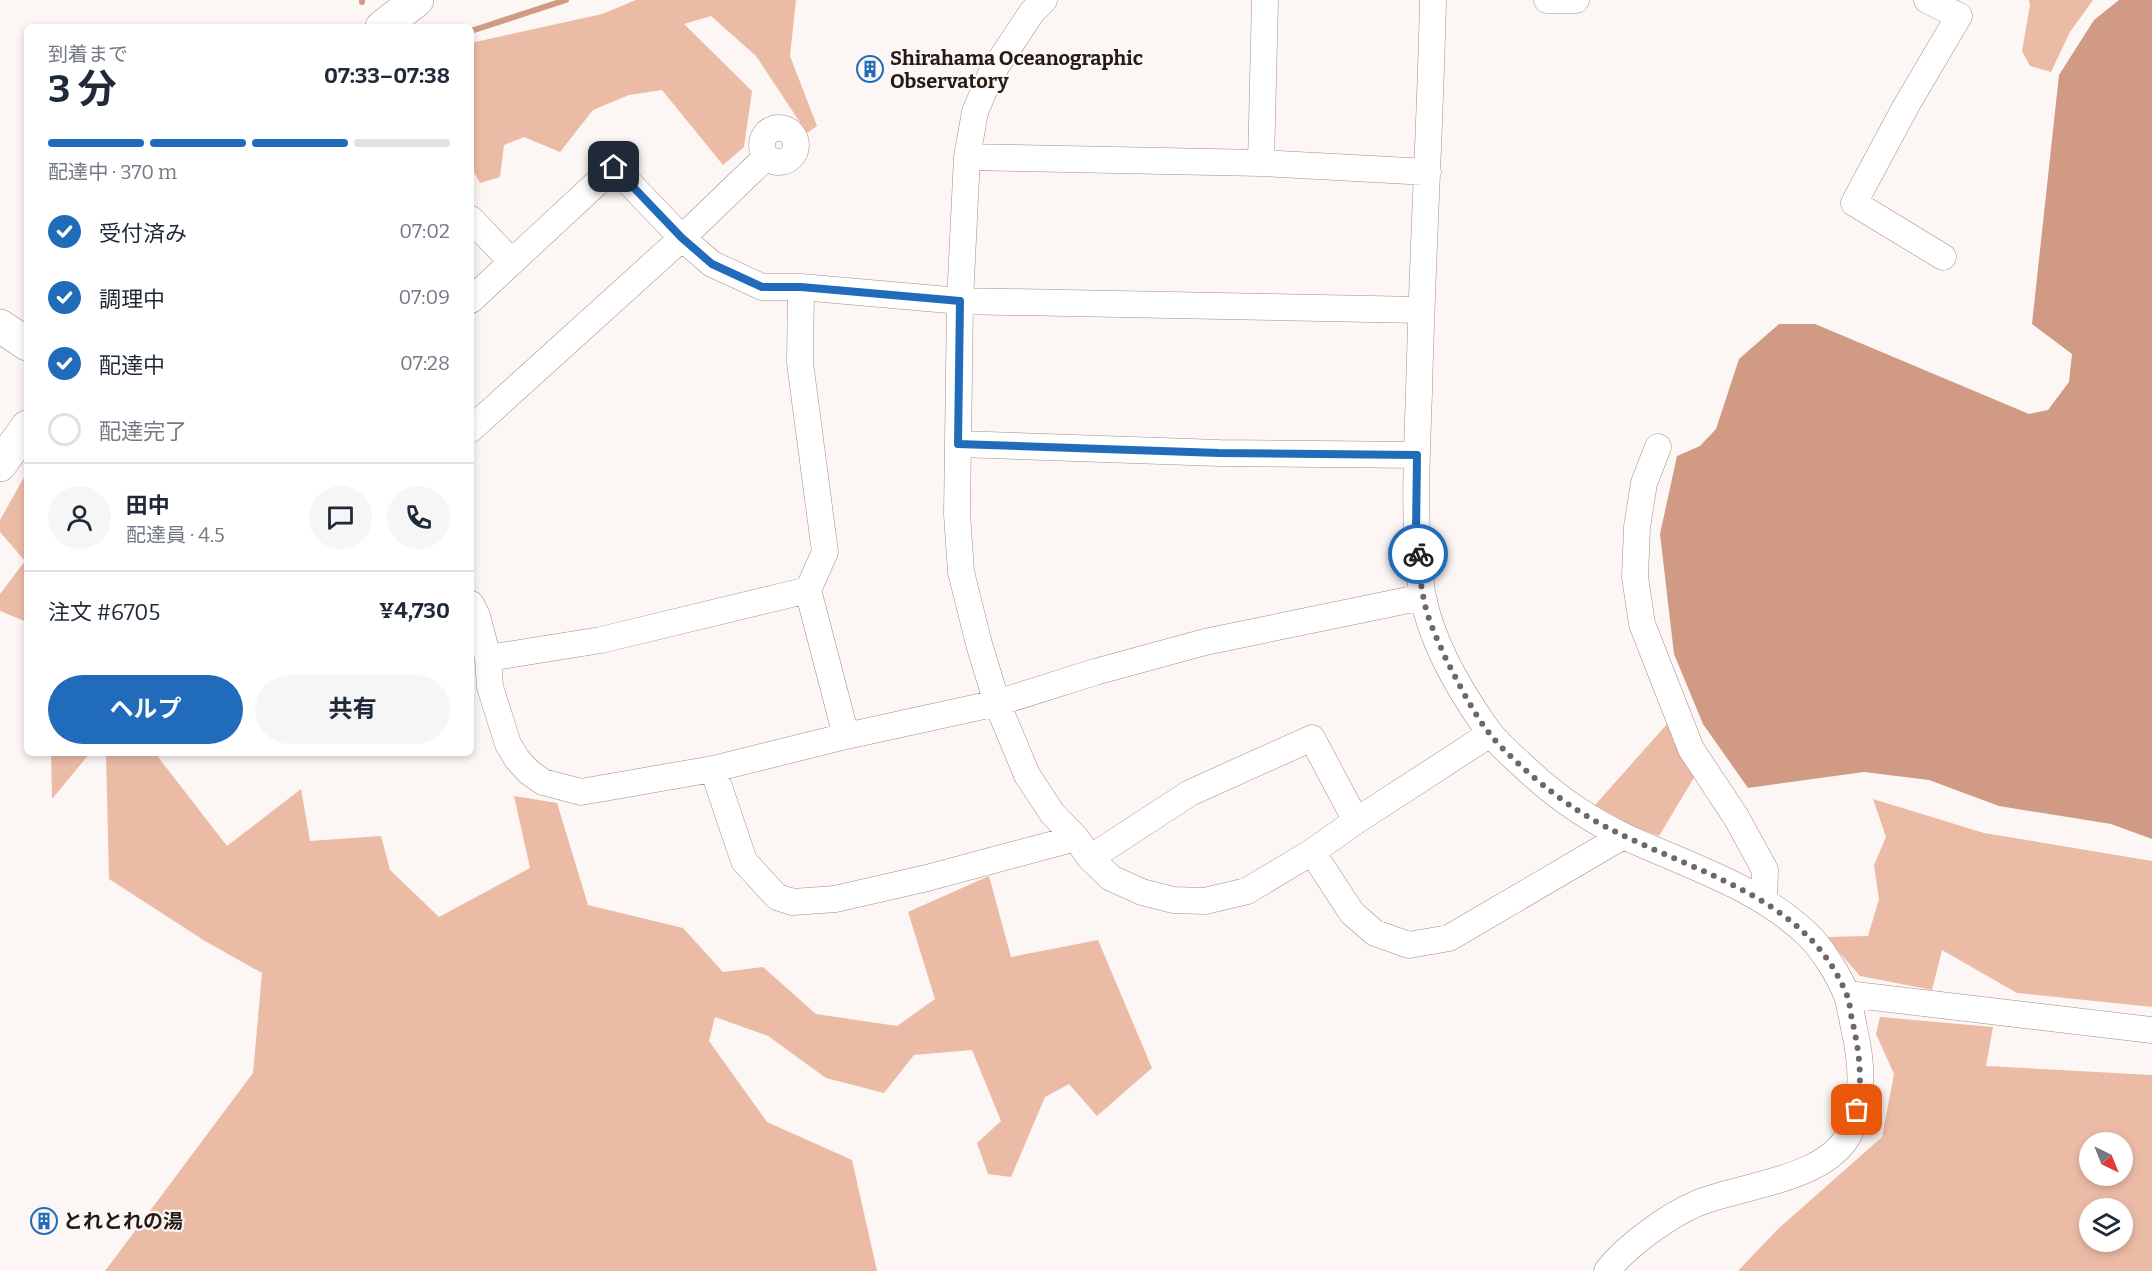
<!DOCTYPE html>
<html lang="ja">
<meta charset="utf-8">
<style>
:root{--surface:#fff;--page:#f6f6f7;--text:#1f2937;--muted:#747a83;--line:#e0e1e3;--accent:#216bbb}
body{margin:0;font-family:Bitter,"Noto Sans JP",serif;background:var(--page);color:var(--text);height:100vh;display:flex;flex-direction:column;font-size:22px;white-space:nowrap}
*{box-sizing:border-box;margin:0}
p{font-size:20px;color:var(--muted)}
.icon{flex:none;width:33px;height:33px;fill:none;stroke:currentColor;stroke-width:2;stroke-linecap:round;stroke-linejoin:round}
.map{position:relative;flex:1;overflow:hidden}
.drawer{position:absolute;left:24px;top:24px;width:450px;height:732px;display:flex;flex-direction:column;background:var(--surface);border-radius:9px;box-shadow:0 3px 9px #0003}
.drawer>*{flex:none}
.needle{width:39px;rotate:137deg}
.tools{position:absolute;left:2079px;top:1132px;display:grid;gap:12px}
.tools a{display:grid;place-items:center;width:54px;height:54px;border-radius:50%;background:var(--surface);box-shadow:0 3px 9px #0003;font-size:30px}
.pin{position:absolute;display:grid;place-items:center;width:51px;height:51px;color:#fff;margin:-26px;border-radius:12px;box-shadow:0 3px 9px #0006}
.courier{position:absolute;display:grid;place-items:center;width:60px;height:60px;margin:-30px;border:4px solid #216bbb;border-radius:50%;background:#fff;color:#222;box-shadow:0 2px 8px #0007}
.headline em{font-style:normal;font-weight:700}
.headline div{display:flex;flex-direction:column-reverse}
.headline{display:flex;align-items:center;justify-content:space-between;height:102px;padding:0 24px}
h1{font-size:39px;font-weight:700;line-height:45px}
.bar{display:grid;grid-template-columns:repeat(4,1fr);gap:9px 6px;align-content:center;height:72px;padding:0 24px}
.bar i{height:8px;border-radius:4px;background:var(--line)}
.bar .active{background:var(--accent)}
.bar p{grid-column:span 4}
.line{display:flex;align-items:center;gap:15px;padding:0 24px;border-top:2px solid var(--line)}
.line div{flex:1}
.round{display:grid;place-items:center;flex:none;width:63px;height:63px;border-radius:32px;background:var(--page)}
ol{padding:0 24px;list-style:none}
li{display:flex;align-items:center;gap:18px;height:66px}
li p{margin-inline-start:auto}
li .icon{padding:6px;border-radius:50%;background:var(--accent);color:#fff;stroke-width:4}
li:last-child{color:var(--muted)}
li i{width:33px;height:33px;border:3px solid var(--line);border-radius:50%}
.button{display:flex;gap:12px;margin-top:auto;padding:12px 24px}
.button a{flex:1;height:69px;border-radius:36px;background:var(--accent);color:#fff;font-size:24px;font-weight:700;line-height:69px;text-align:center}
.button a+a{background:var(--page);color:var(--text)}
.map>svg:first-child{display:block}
.green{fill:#ecbba6;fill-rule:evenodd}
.water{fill:#d09a84}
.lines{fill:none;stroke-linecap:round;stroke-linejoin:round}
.stream{stroke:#d09a84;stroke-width:6}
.minor-casing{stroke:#a78d82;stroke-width:27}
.major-casing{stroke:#a78d82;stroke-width:34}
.minor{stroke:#fff;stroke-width:26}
.major{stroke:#fff;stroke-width:33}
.done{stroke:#706764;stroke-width:6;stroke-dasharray:0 10.8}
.route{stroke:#216bbb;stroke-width:8}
.labels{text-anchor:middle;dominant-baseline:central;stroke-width:4.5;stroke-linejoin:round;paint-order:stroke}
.poi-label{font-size:20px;font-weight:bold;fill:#241a16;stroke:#fcf6f4;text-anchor:start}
</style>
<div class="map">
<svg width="2152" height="1271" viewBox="0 0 2152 1271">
<rect width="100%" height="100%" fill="#fcf6f4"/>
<path class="green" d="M636,0H796L790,56L817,126L807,133L756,56L711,16L684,24L752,91L744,147L723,165L662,90L629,95L593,110L560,152L524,137L504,145L500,177L480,183L471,166V43L602,14Z
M2029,0H2093L2070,32L2051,72L2030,66L2022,51L2030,5Z
M27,472V622L0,611V594L25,561L0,532V520Z
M1668,723L1698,771L1659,836L1632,826L1595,805Z
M51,753H90L52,799Z
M106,753H155L227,846L301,789L310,841L381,836L390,870L439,917L530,868L514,796L557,803L588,905L683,928L723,972L763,967L816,1014L897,1026L935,999L908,912L989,876L1011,957L1098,940L1152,1068L1097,1116L1069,1084L1045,1097L1011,1177L988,1174L977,1143L1001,1121L972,1050L914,1055L884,1093L826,1078L768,1036L715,1017L709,1041L767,1122L852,1160L877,1271H105L253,1073L262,973L205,941L109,879Z
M1873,799L1984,833L2152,861V1007L2017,993L1942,950L1932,990L1860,976L1826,937L1868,936L1879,899L1874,865L1886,837Z
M1880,1017L1993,1027L1986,1066L2152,1075V1271H1738L1777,1230L1882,1137L1894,1074L1876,1034ZM2090,1143H2122V1176H2090ZM2090,1209H2122V1242H2090Z"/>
<path class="water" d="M2119,0H2152V839L2111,824L1999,806L1929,780L1864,772L1748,788L1703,724L1674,654L1660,534L1677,456L1700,446L1716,429L1739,359L1779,324H1815L2029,414L2048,410L2069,382L2072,354L2032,324L2059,75L2094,20Z"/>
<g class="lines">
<path class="stream" d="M362,0V2
M471,31L566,0"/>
<defs>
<path id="minor" d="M1044,0L1032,12L991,74L975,112L967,157L960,301L957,514L961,572L979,644L997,703L1027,775L1052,813L1076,838L1090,858L1111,878L1142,892L1173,900L1205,901L1247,891L1312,852L1356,821L1490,734
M1433,0C1430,131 1422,262 1419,393C1417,450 1414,507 1419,564C1421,575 1420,586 1423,597C1432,642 1460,691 1487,729C1496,742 1509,753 1521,764C1552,794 1589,820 1628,838C1689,866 1758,887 1807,934C1822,948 1840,977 1847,996C1850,1006 1852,1017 1854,1028C1861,1058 1864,1095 1853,1125C1835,1180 1744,1184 1698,1203C1669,1215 1626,1246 1607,1271
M1547,0H1576
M1927,0L1959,16L1906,106L1854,203L1943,257
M762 145a17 17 0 1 1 34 0a17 17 0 1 1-34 0Z
M967,157L1261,163L1428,172
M1261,163L1265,0
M471,219L512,262
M801,287L800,363L825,552L808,590L846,736
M471,300L614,167L682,238L712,264L762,287H801L960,301L1421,310
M471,429L682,238L766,157
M958,444L1219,453L1417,455
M1658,447L1644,483L1637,527L1635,577L1642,624L1691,749L1736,817L1765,870L1764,901
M471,604L477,616L488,658L490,687L508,744L517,759L529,772L543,782L581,792L713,769L846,736L997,703L1095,672L1205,642L1423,597
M488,658L601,640L808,590
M713,769L744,861L777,897L793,902L835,899L927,878L1076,838
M1312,852L1352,913L1375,933L1409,945L1449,938L1623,836
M1090,858L1190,793L1312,738L1356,821
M1847,994L2152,1030"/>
<path id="major" d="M382,27L417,0
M0,326L27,344
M0,465L27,427"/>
</defs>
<use href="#minor" class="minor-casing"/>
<use href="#major" class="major-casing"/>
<use href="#minor" class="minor"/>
<use href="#major" class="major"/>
</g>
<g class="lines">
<path class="done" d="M1418,554C1420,568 1420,582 1423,595C1426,616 1437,639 1446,659C1459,684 1472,711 1489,733C1508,757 1546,789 1571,806C1661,868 1800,882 1846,993C1850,1001 1850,1011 1852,1020C1859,1049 1863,1080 1857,1110"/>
<path class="route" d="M614,167L682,238L712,264L762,287H801L960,301L958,444L1219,453L1417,455L1416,533L1418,554"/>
</g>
<defs>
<symbol id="building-ring" viewBox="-11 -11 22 22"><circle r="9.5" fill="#fcf6f4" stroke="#216bbb" stroke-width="1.5"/><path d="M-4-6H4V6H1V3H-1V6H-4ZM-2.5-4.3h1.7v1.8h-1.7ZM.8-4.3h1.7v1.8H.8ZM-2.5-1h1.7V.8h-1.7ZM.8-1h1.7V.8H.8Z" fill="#216bbb"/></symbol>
</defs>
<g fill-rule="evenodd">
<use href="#building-ring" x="855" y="54" width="30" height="30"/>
<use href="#building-ring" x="29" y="1206" width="30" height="30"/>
</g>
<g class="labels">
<g class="poi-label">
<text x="890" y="58">Shirahama Oceanographic<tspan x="890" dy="23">Observatory</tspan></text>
<text x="63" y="1221">とれとれの湯</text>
</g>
</g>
</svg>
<div class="tools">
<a><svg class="needle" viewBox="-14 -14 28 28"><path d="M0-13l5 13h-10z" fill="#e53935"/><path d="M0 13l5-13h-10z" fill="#747a83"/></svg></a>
<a><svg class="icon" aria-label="layers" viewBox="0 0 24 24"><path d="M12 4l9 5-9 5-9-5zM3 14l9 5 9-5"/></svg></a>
</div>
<div class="pin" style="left:1857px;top:1110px;background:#ea580c"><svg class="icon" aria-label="bag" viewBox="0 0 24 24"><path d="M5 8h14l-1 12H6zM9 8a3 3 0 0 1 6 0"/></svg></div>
<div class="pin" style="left:614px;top:167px;background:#1f2937"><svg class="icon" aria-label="home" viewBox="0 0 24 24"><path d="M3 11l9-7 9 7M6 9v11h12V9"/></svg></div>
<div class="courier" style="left:1418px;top:554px"><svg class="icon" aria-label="bike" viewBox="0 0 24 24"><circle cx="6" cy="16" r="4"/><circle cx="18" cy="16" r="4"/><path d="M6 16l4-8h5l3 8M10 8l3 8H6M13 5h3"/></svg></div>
<section class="drawer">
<div class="headline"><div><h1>3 分</h1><p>到着まで</p></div><em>07:33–07:38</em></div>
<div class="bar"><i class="active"></i><i class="active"></i><i class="active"></i><i></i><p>配達中 · 370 m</p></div>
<ol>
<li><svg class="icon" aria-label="check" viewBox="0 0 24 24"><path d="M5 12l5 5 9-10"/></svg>受付済み<p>07:02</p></li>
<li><svg class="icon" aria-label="check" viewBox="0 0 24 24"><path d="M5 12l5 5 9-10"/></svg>調理中<p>07:09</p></li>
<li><svg class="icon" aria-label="check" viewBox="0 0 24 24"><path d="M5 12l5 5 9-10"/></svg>配達中<p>07:28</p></li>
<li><i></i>配達完了</li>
</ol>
<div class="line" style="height:108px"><a class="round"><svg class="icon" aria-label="person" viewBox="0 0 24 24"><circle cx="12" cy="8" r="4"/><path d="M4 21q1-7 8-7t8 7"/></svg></a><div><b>田中</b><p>配達員 · 4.5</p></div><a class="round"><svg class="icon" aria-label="chat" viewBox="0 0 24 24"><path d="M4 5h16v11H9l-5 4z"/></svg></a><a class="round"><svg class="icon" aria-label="phone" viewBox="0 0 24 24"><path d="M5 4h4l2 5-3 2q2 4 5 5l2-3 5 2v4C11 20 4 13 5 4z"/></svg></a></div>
<div class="line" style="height:78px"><div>注文 #6705</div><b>¥4,730</b></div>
<div class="button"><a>ヘルプ</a><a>共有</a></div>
</section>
</div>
